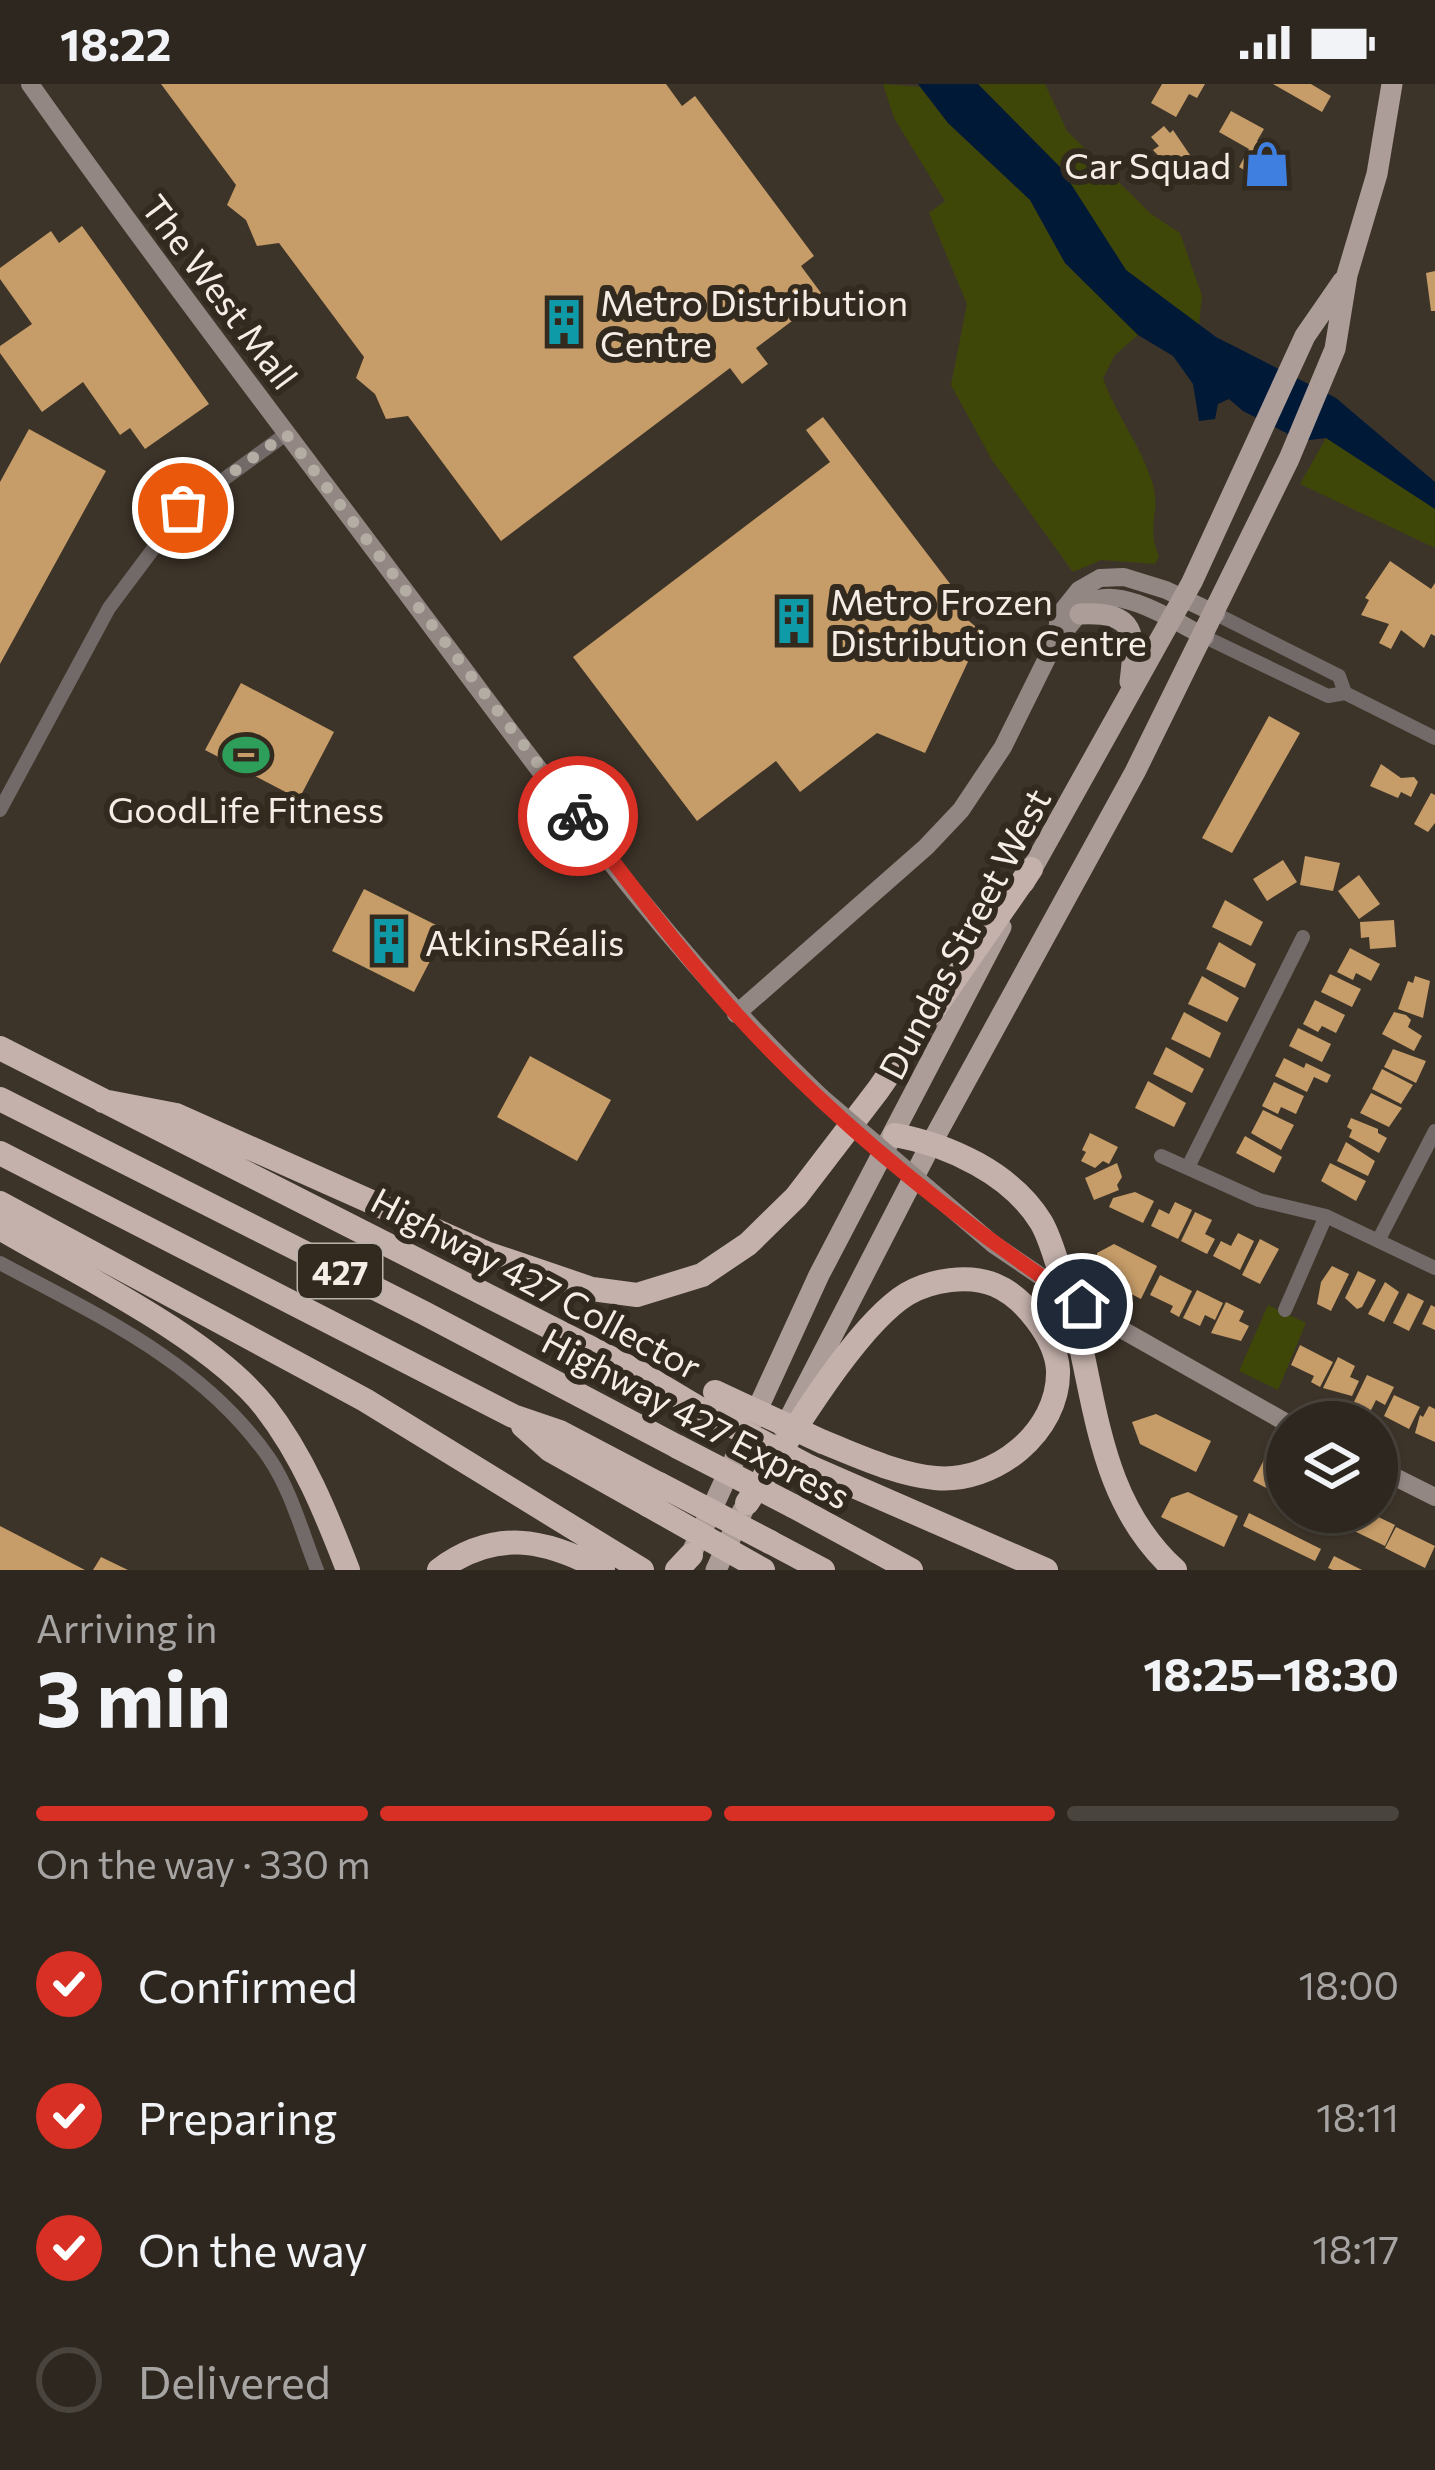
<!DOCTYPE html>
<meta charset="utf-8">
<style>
:root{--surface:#2e271f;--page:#3a332c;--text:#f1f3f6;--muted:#a7a5a4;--line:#49443d;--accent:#d93025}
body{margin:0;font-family:Commissioner,sans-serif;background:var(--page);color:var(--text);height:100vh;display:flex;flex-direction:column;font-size:45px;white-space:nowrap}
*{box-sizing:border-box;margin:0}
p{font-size:39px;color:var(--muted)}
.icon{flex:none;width:66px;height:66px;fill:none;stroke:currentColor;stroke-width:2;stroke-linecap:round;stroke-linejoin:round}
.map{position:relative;height:1486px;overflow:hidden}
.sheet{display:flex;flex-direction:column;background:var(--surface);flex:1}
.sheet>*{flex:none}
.controls{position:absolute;left:1266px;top:1317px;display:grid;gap:24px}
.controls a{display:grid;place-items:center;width:132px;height:132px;border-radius:50%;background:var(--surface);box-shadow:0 3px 9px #0004,0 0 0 3px var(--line);font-size:60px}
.pin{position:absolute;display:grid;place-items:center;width:102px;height:102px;color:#fff;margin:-51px;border:6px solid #fff;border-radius:50%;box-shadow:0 3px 12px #0007}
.courier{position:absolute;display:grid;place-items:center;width:120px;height:120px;margin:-60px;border:9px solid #d93025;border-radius:50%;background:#fff;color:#222;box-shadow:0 3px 15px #0007}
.overview em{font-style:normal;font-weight:700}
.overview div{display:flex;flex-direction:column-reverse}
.overview{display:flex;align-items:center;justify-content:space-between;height:204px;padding:0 36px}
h1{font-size:78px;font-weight:700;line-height:90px}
.bar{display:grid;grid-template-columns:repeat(4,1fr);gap:18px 12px;align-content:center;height:144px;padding:0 36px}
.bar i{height:15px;border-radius:9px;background:var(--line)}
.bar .active{background:var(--accent)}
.bar p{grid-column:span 4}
ol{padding:0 36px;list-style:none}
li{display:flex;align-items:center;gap:36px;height:132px}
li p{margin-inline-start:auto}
li .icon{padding:12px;border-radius:50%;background:var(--accent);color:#fff;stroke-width:4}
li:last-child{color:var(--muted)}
li i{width:66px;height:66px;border:6px solid var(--line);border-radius:50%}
.status{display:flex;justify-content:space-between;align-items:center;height:84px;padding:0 60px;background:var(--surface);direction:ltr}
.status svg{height:33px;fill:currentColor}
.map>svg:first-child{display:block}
.green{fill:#3e4708}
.water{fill:#001937}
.building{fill:#c69c68}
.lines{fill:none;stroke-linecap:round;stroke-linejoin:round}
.street{stroke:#726a68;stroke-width:14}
.secondary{stroke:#938784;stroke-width:18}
.primary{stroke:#ad9d99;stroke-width:21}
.highway{stroke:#c4b1ac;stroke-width:24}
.secondary-bridge{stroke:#938784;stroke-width:18}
.highway-bridge{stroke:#c4b1ac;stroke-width:24}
.done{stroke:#b4ada4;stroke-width:12;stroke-dasharray:0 21.6}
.route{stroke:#d93025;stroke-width:15}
.labels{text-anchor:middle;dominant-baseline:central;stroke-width:12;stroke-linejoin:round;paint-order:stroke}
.shield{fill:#332a1f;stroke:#bab3ab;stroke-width:3}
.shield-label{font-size:33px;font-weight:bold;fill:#f4eee7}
.poi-label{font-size:36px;fill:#f4eee7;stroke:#332a1f;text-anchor:start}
.street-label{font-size:36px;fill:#f4eee7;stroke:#332a1f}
</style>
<div class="status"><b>18:22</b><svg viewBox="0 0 49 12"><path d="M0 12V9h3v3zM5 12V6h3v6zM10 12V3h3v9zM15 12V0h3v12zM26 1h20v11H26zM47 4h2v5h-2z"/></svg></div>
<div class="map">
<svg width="1435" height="1486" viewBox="0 0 1435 1486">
<rect width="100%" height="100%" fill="#3d3429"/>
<path class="green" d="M883,0L920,3L948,39L1030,116L1065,179L1138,251L1115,271L1103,294C1115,330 1141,361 1152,398C1162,428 1145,441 1159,472L1155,480L1101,476L1073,488L992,376L951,301L967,220L929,129L945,117L894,34Z
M978,0H1045L1067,47L1151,130L1180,149L1202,212L1199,241L1126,186L1060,83Z
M1326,354L1435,425V464L1300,400Z
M1268,1221L1306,1239L1278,1306L1239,1287Z"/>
<path class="water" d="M918,0H978L1060,83L1126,186L1216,253L1336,314L1435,398V425L1326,354L1302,357L1243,327L1229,315L1218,320L1215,335L1199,337L1193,300L1173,272L1138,251L1065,179L1030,116L948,39Z"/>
<path class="building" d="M161,0H666L682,22L695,12L814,172L801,182L824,213L756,264L768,280L742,300L730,284L501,457L408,332L386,335L375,310L356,294L364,273L279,159L257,162L246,136L227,121L236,101Z
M1162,0H1205L1197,14L1189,10L1176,33L1151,19Z
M1273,0H1311L1331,12L1322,28Z
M1231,27L1264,45L1257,57L1276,68L1272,75L1277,77L1270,90L1265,87L1260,95L1239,83L1249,65L1219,48Z
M1164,42L1170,49L1173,46L1192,74L1182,82L1177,78L1170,84L1153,66L1159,62L1151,53Z
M82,142L209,320L145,365L130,344L120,351L83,298L42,328L0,269V262L32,240L0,195V184L51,147L59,159Z
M1435,187V227H1431L1426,189Z
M823,333L970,526L963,532L982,548L925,669L877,649L800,708L776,677L697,737L573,573L830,378L806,346Z
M29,345L106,387L0,580V398Z
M1390,477L1431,505L1435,499V552L1431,550L1424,564L1401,546L1391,565L1379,559L1389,540L1361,531L1369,516L1365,514Z
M241,599L334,648L299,715L205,666Z
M1269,632L1300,649L1232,769L1202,754Z
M1381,680L1401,694L1414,693L1418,698L1411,713L1401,708L1398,714L1370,702Z
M1431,709L1435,711V739L1428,748L1414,740Z
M1305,772L1340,779L1333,807L1300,801Z
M1283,776L1297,798L1267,817L1253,795Z
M1359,791L1380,820L1359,835L1338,807Z
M364,805L446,846L414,908L332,867Z
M1225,816L1263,838L1251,862L1212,843Z
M1394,836L1396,863L1370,865L1369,853L1361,854L1360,838Z
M1219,858L1256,880L1245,904L1206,885Z
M1350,864L1380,880L1371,897L1356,889L1353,896L1337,888Z
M1330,890L1361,905L1352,923L1321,908Z
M1202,892L1239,914L1227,938L1188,920Z
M1415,892L1430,897L1423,934L1398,925L1408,897L1413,899Z
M1315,916L1345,931L1336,949L1322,942L1318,948L1303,940Z
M1184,928L1221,949L1210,974L1171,955Z
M1394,928L1406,931L1411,936L1408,943L1422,952L1414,967L1382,950Z
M1298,944L1331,960L1322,978L1289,962Z
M1166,963L1204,985L1192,1009L1153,990Z
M1393,965L1426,977L1416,999L1384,983Z
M530,972L611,1016L577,1077L497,1033Z
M1284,974L1304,984L1306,979L1331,991L1327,999L1314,993L1307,1008L1275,992Z
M1382,985L1413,1001L1401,1020L1372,1005Z
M1148,997L1186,1019L1174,1043L1135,1024Z
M1274,998L1304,1012L1296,1030L1281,1023L1278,1030L1262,1022Z
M1371,1009L1402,1024L1389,1043L1360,1029Z
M1263,1026L1294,1041L1281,1066L1251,1049Z
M1351,1034L1378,1045V1049L1387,1054L1379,1069L1349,1053L1352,1046L1347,1043Z
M1090,1049L1118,1063L1109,1080L1103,1077L1095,1084L1081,1077L1086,1068L1082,1066Z
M1245,1052L1282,1073L1274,1089L1236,1069Z
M1346,1058L1375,1077L1368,1092L1337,1077Z
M1117,1079L1122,1093L1117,1101L1119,1106L1094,1116L1085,1094Z
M1330,1079L1366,1097L1356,1117L1321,1097Z
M1135,1108L1154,1117L1143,1139L1109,1123L1113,1114Z
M1175,1118L1192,1126L1178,1155L1151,1142L1159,1125L1169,1130Z
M1195,1128L1212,1136L1205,1150L1215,1155L1207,1170L1181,1157Z
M1238,1149L1254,1157L1240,1186L1213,1172L1221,1157L1231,1162Z
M1260,1155L1279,1165L1260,1200L1242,1191Z
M1114,1160L1157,1182L1141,1215L1098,1193L1097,1169Z
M1332,1182L1349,1190L1331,1227L1317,1220L1321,1198Z
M1358,1187L1376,1196L1362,1223L1357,1225L1345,1214Z
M1160,1191L1192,1207L1179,1233L1170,1228L1173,1222L1150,1211Z
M1385,1198L1399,1208L1384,1238L1368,1230Z
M1197,1206L1223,1219L1215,1236L1205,1231L1200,1242L1183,1234Z
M1408,1209L1424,1217L1409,1247L1393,1239Z
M1226,1218L1244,1227L1239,1237L1249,1242L1241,1257L1211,1249Z
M1431,1221L1435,1223V1246L1422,1240Z
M1300,1261L1333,1278L1320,1303L1311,1298L1314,1292L1291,1281Z
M1338,1273L1355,1282L1350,1293L1359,1297L1352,1312L1323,1304Z
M1367,1291L1394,1303L1385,1321L1376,1316L1370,1328L1353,1320Z
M1394,1311L1420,1323L1409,1345L1384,1332Z
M1429,1322L1435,1325V1358L1415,1349L1420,1331L1423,1333Z
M1156,1330L1211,1357L1196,1388L1140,1360L1132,1338Z
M1265,1374L1287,1386V1415L1253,1397Z
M1188,1408L1238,1432L1224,1463L1161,1433L1171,1414Z
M1353,1428H1368L1395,1441L1385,1462L1346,1443Z
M1249,1429L1321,1465L1315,1477L1243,1442Z
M0,1442L85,1486H0Z
M1396,1443L1435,1462L1425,1484L1385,1464Z
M1334,1472L1362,1486H1333L1328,1484Z
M101,1473L128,1486H93Z"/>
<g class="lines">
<path class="street" d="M1216,530L1339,592L1345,609
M1205,553L1328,612L1345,609L1435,654
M0,726L109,524L183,425L286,350
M1161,1072L1259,1116L1326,1132L1435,1184
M1189,1081L1303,853
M1379,1155L1435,1047
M0,1179C99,1232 203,1279 269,1374C291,1406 303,1451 317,1486
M1285,1226L1326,1132"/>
<path class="secondary" d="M30,0C160,184 297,362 432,543C554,705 674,874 821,1013
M1056,556C1069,545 1076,531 1088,520C1116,498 1178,539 1205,553
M736,930L926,763L961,726L1003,663L1056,556L1059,531L1079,506L1100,494L1124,493L1166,506L1216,530
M1105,1236L1287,1339
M1377,1384L1435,1413"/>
<path class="primary" d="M1080,530C1137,527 1136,550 1130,598
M1024,799L1192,498L1305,252L1343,197
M784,1345L932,1058L1135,688L1289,375L1335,265L1347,191L1377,90L1392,0
M693,1466L819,1191L1001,843
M716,1486L743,1426"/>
<path class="highway" d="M0,964L640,1289L702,1326
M0,1015L424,1229L678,1363
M103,1017L176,1031L486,1169L592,1205L637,1211L702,1191L748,1160L796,1113L878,1006L1031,785
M895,1051C949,1061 1011,1089 1041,1138C1050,1153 1055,1174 1061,1190C1098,1293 1088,1407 1175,1486
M0,1069L513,1332L560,1348L659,1400
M0,1119L365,1316L642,1486
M0,1144C78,1190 211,1254 265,1323C303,1372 326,1429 348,1486
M523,1342L550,1366L648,1421
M810,1383L1046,1486
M747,1419C784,1364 854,1242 907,1210C931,1196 969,1190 995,1201C1024,1213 1056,1254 1058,1286C1060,1348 994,1400 935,1394C896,1390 859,1372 823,1358
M793,1422L911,1486
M770,1458L823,1486
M439,1486C494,1445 544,1454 603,1486
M677,1486L691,1471"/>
<path class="secondary-bridge" d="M821,1013L993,1160L1105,1236"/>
<path class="highway-bridge" d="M715,1308L823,1358
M702,1326L810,1383
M678,1363L793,1422
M659,1400L770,1458
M648,1421L763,1486"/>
</g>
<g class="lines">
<path class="done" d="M183,424L286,350L578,732"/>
<path class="route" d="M578,732C630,799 681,869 738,932C838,1042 959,1138 1082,1220"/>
</g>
<defs>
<symbol id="shop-bare" viewBox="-9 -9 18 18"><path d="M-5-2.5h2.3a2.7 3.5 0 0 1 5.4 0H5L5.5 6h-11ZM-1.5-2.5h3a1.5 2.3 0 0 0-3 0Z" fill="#3f7fe0" stroke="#332a1f" stroke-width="2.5" paint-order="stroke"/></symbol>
<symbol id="building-bare" viewBox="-9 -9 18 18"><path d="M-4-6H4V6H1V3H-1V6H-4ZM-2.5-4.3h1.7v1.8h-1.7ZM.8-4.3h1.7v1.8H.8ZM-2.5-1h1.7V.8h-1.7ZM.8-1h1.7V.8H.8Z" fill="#0f9aa8" stroke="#332a1f" stroke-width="2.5" paint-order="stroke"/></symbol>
<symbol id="stadium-bare" viewBox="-9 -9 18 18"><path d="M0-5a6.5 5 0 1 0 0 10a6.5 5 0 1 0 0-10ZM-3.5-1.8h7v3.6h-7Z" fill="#2e9e5b" stroke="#332a1f" stroke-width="2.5" paint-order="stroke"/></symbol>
</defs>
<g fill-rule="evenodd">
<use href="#shop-bare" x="1234" y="47" width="66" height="66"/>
<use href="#building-bare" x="531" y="205" width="66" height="66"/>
<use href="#building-bare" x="761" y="504" width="66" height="66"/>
<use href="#stadium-bare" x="213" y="638" width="66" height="66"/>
<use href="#building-bare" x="356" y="824" width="66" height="66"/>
</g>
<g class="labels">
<rect class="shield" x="298" y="1160" width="84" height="54" rx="9"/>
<g class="shield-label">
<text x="340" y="1187">427</text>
</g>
<g class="poi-label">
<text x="1231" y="80" text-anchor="end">Car Squad</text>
<text x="600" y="217">Metro Distribution<tspan x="600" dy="41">Centre</tspan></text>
<text x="830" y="516">Metro Frozen<tspan x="830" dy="41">Distribution Centre</tspan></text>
<text x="246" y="724" text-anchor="middle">GoodLife Fitness</text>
<text x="425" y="857">AtkinsRéalis</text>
</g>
<g class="street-label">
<text transform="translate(221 207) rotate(53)">The West Mall</text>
<text transform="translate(963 849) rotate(-62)">Dundas Street West</text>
<text transform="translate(537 1198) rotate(28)">Highway 427 Collector</text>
<text transform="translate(697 1333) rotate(28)">Highway 427 Express</text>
</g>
</g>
</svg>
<div class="controls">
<a><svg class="icon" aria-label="layers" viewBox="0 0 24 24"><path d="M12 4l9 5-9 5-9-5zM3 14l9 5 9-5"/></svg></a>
</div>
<div class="pin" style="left:183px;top:424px;background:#ea580c"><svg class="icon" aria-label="bag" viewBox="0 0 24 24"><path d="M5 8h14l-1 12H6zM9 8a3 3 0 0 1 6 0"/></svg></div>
<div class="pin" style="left:1082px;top:1220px;background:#1f2937"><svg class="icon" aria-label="home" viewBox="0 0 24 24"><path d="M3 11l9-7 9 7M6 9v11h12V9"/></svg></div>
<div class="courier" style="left:578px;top:732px"><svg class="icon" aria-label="bike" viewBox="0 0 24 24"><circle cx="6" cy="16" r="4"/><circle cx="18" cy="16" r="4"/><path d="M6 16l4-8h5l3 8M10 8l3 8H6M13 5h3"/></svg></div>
</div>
<section class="sheet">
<div class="overview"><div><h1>3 min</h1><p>Arriving in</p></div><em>18:25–18:30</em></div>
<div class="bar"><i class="active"></i><i class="active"></i><i class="active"></i><i></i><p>On the way · 330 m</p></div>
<ol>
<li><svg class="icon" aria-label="check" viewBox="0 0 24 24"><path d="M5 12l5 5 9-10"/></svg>Confirmed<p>18:00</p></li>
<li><svg class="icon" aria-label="check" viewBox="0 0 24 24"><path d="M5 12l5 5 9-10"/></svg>Preparing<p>18:11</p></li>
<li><svg class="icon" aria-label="check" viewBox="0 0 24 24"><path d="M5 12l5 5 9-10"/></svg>On the way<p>18:17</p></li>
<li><i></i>Delivered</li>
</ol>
</section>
